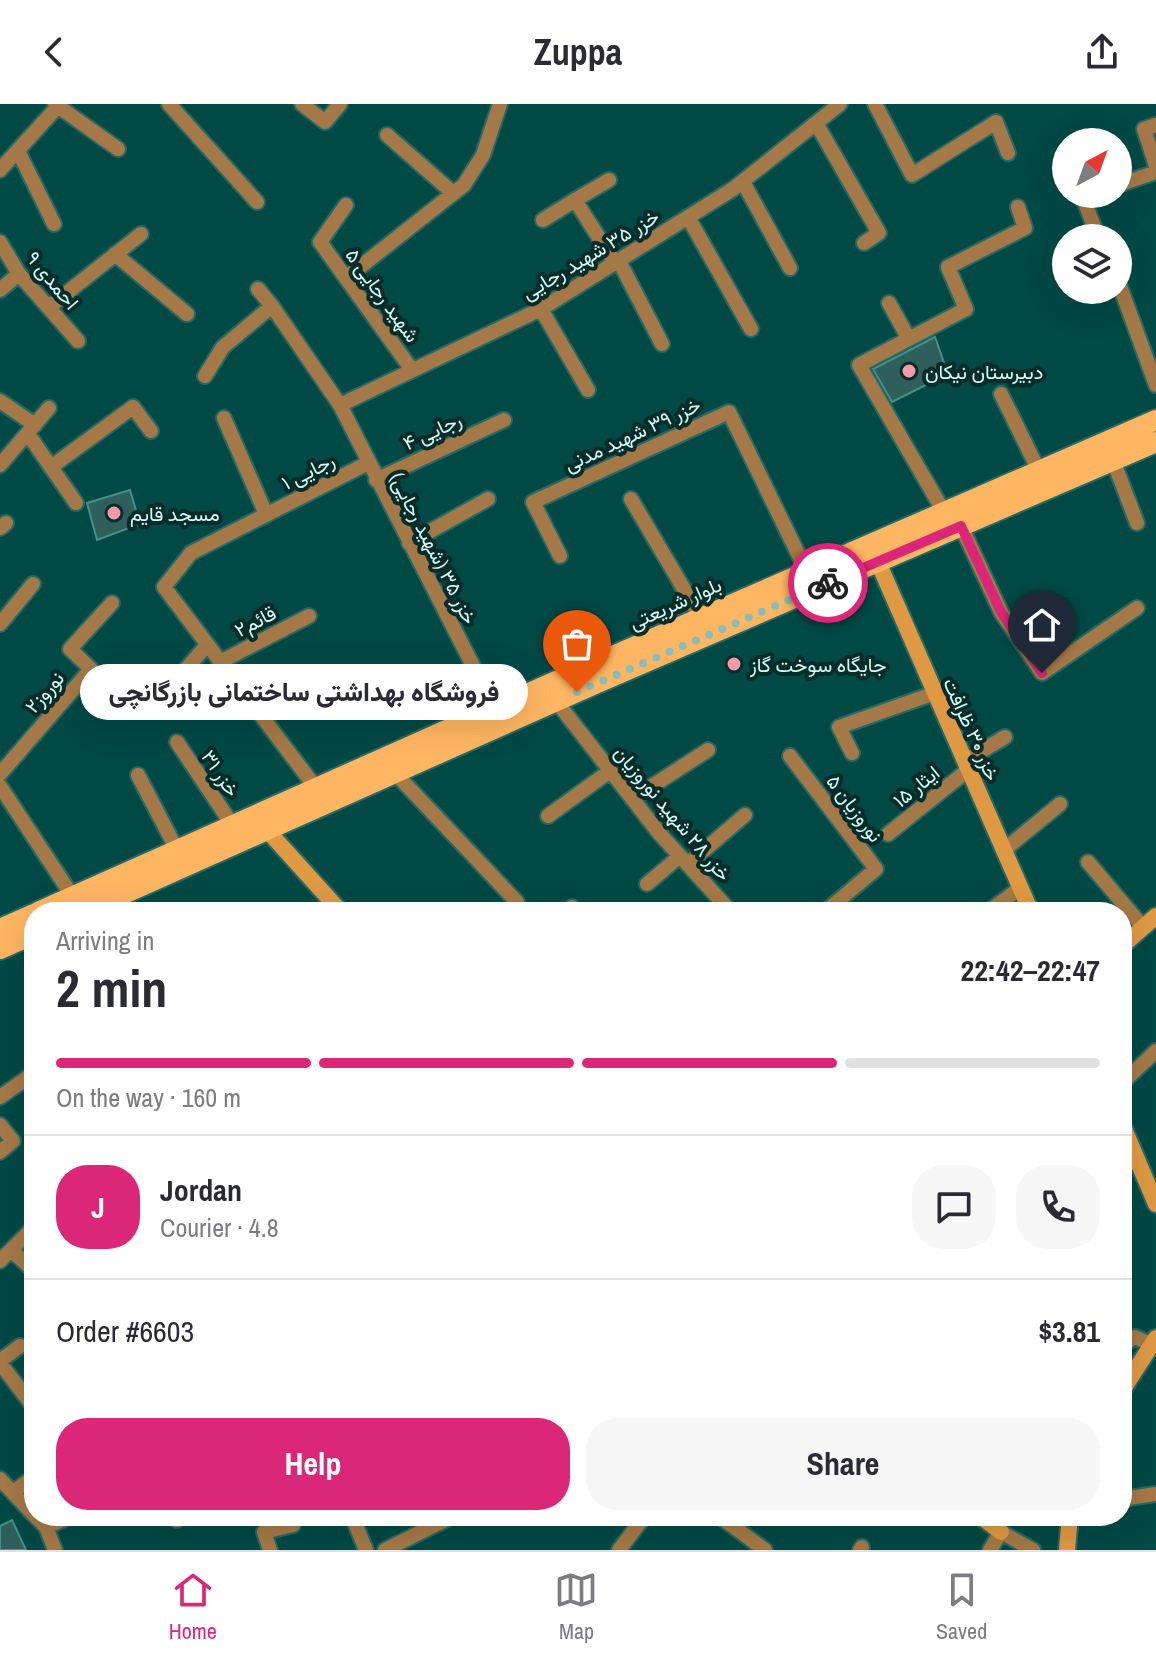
<!DOCTYPE html>
<meta charset="utf-8">
<style>
:root{--surface:#fff;--page:#f7f7f7;--text:#2b2b33;--muted:#7c7c81;--line:#e1e1e2;--accent:#db2777}
body{margin:0;font-family:"Archivo Narrow",Vazirmatn,sans-serif;background:var(--page);color:var(--text);height:100vh;display:flex;flex-direction:column;font-size:30px;white-space:nowrap}
*{box-sizing:border-box;margin:0}
p{font-size:26px;color:var(--muted)}
.icon{flex:none;width:44px;height:44px;fill:none;stroke:currentColor;stroke-width:2;stroke-linecap:round;stroke-linejoin:round}
.map{position:relative;flex:1;overflow:hidden}
.sheet{position:absolute;left:24px;top:798px;width:1108px;height:624px;display:flex;flex-direction:column;background:var(--surface);border-radius:32px;box-shadow:0 8px 32px #0002}
.sheet>*{flex:none}
.needle{width:52px;rotate:41deg}
.buttons{position:absolute;left:1052px;top:24px;display:grid;gap:16px}
.buttons a{display:grid;place-items:center;width:80px;height:80px;border-radius:50%;background:var(--surface);box-shadow:0 8px 32px #0002;font-size:40px}
.pin{position:absolute;display:grid;place-items:center;width:68px;height:68px;color:#fff;margin:-82px -34px;border-radius:50% 50% 50% 0;rotate:-45deg;box-shadow:0 0 8px #0007}
.pin .icon{rotate:45deg}
.courier{position:absolute;display:grid;place-items:center;width:80px;height:80px;margin:-40px;border:6px solid #db2777;border-radius:50%;background:#fff;color:#222;box-shadow:0 2px 10px #0007}
.bubble{position:absolute;height:56px;border-radius:28px;background:var(--surface);box-shadow:0 8px 32px #0002;font-size:26px;font-weight:800;line-height:56px;text-align:center}
.headline em{font-style:normal;font-weight:800}
.headline div{display:flex;flex-direction:column-reverse}
.headline{display:flex;align-items:center;justify-content:space-between;height:136px;padding:0 32px}
h1{font-size:52px;font-weight:800;line-height:60px}
.bar{display:grid;grid-template-columns:repeat(4,1fr);gap:12px 8px;align-content:center;height:96px;padding:0 32px}
.bar i{height:10px;border-radius:6px;background:var(--line)}
.bar .selected{background:var(--accent)}
.bar p{grid-column:span 4}
.line{display:flex;align-items:center;gap:20px;padding:0 32px;border-top:2px solid var(--line)}
.line div{flex:1}
.round{display:grid;place-items:center;flex:none;width:84px;height:84px;border-radius:32px;background:var(--page)}
.cta{display:flex;gap:16px;margin-top:auto;padding:16px 32px}
.cta a{flex:1;height:92px;border-radius:32px;background:var(--accent);color:#fff;font-size:32px;font-weight:800;line-height:92px;text-align:center}
.cta a+a{background:var(--page);color:var(--text)}
header{display:flex;justify-content:space-between;align-items:center;height:104px;padding:0 32px;background:var(--surface);font-size:36px;font-weight:800}
.menu{display:flex;justify-content:space-around;align-items:center;height:112px;border-top:2px solid var(--line);background:var(--surface);font-size:22px;color:var(--muted)}
.menu a{display:grid;justify-items:center;gap:4px}
.menu .selected{color:var(--accent)}
.map>svg:first-child{display:block}
.building{fill:#2f5f5b;stroke:#41928c;stroke-width:2}
.lines{fill:none;stroke-linecap:round;stroke-linejoin:round}
.street-casing{stroke:#266965;stroke-width:18}
.secondary-casing{stroke:#266965;stroke-width:20}
.primary-casing{stroke:#266965;stroke-width:24}
.street{stroke:#a57947;stroke-width:14}
.secondary{stroke:#df9943;stroke-width:16}
.primary{stroke:#feb662;stroke-width:20}
.done{stroke:#8abdb9;stroke-width:8;stroke-dasharray:0 14.4}
.route{stroke:#db2777;stroke-width:10}
.poi-dot{fill:#f39aaa;stroke:#082c29;stroke-width:3}
.labels{text-anchor:middle;dominant-baseline:central;stroke-width:8;stroke-linejoin:round;paint-order:stroke}
.street-label{font-size:20px;fill:#d5fbf7;stroke:#082c29}
.poi-label{font-size:20px;fill:#d5fbf7;stroke:#082c29;text-anchor:start}
</style>
<header><svg class="icon" aria-label="back" viewBox="0 0 24 24"><path d="M15 5l-7 7 7 7"/></svg>Zuppa<svg class="icon" aria-label="share" viewBox="0 0 24 24"><path d="M12 15V3M7 8l5-5 5 5M5 13v7h14v-7"/></svg></header>
<div class="map">
<svg width="1156" height="1446" viewBox="0 0 1156 1446">
<rect width="100%" height="100%" fill="#004945"/>
<path class="building" d="M935,233L948,270L892,298L873,265Z
M130,386L140,420L97,436L87,399Z
M12,1416L26,1446H0V1422Z"/>
<g class="lines">
<defs>
<path id="street" d="M55,0L118,45
M169,0L257,98
M302,0L325,18L340,0
M875,0L912,71L996,18L1008,49
M816,19L879,129L864,139
M1156,21L1144,25L1156,62
M387,31L453,89
M18,47L54,120
M1063,52L1066,58
M0,66L60,0
M609,76L575,96L615,159
M743,78L790,164
M1118,81L1156,68
M1083,94L1097,130
M346,101L320,138L412,266
M688,113L751,225
M543,116L575,96
M0,138L19,170L78,237
M115,150L187,210
M619,157L662,240
M346,174L464,81L483,51L500,0
M258,185L272,202
M1121,185L1156,281
M0,186L19,170
M889,199L909,235
M49,203L141,130
M541,205L588,286
M205,272L223,243L272,202L340,301L495,605
M1001,290L1039,367
M0,297L35,321
M340,301L541,205L733,85L840,0
M224,314L266,410
M28,330L76,399
M1113,356L1137,419
M0,361L49,304
M51,363L133,303L151,327
M376,376L504,316
M631,395L701,514
M944,408L859,261L966,205L948,163L1025,124L1018,103
M961,422L1001,508L1042,569L1137,504
M0,424L6,419
M409,439L488,395
M560,452L533,398L729,308L807,468
M573,517L594,561
M0,520L33,480
M220,558L309,512
M160,595L207,541
M556,597L659,729L731,808
M177,638L233,722
M852,649L839,623L935,589
M790,652L876,765L825,808
M965,657L1005,633
M395,669L517,798
M0,670L91,565L70,545L112,499
M138,671L177,746
M0,682L73,793
M316,684L164,483L191,449L368,359
M632,695L708,646
M548,712L610,667
M888,730L968,666
M1004,746L1060,700
M1088,758L1143,823
M688,760L745,711
M647,780L680,752
M567,808L572,803
M988,808L1020,784
M1122,979L1156,947
M0,993L34,969
M0,1021L13,1037L0,1048
M11,1146L34,1167
M0,1157L34,1123
M1122,1241L1135,1233L1152,1241
M0,1257L20,1242
M0,1259L29,1297L34,1293
M0,1375L34,1411
M13,1388L34,1373
M1122,1395L1156,1390
M35,1412L46,1423L55,1446
M175,1412L177,1416
M352,1412L366,1446
M719,1412L765,1446
M46,1423L71,1412
M270,1446L264,1428L293,1421
M385,1446L453,1412
M619,1446L645,1412
M860,1446L862,1443
M990,1446L1001,1428L1033,1446"/>
<path id="secondary" d="M878,458L1031,808
M267,726L341,808
M1122,842L1156,812
M1122,1020L1156,1100
M1122,1287L1156,1234
M980,1412L1001,1428
M1067,1446L1070,1412"/>
<path id="primary" d="M38,808L590,562L1156,316
M83,808L597,579L1156,338
M0,825L34,810
M0,845L34,830"/>
</defs>
<use href="#street" class="street-casing"/>
<use href="#secondary" class="secondary-casing"/>
<use href="#primary" class="primary-casing"/>
<use href="#street" class="street"/>
<use href="#secondary" class="secondary"/>
<use href="#primary" class="primary"/>
</g>
<g class="lines">
<path class="done" d="M577,588L828,479"/>
<path class="route" d="M828,479L961,422L1001,508L1042,569"/>
</g>
<g class="poi-dot">
<circle cx="909" cy="267" r="8"/>
<circle cx="114" cy="409" r="8"/>
<circle cx="734" cy="560" r="8"/>
</g>
<g class="labels">
<g class="street-label">
<text transform="translate(590 150) rotate(-31)">خزر ۳۵ شهید رجایی</text>
<text transform="translate(53 176) rotate(50)">احمدی ۹</text>
<text transform="translate(383 191) rotate(54)">شهید رجایی ۵</text>
<text transform="translate(432 327) rotate(-25)">رجایی ۴</text>
<text transform="translate(632 330) rotate(-25)">خزر ۳۹ شهید مدنی</text>
<text transform="translate(308 367) rotate(-27)">رجایی ۱</text>
<text transform="translate(434 444) rotate(63)">خزر ۳۵ (شهید رجایی)</text>
<text transform="translate(675 499) rotate(-24)">بلوار شریعتی</text>
<text transform="translate(255 517) rotate(-28)">قائم۲</text>
<text transform="translate(44 588) rotate(-49)">نوروز۲</text>
<text transform="translate(972 625) rotate(66)">خزر ۳۰ ظرافت</text>
<text transform="translate(221 669) rotate(56)">خزر ۳۱</text>
<text transform="translate(916 682) rotate(-39)">ایثار ۱۵</text>
<text transform="translate(855 704) rotate(53)">نوروزیان ۵</text>
<text transform="translate(673 709) rotate(50)">خزر ۲۸ شهید نوروزیان</text>
</g>
<g class="poi-label">
<text x="925" y="267">دبیرستان نیکان</text>
<text x="130" y="409">مسجد قایم</text>
<text x="750" y="560">جایگاه سوخت گاز</text>
</g>
</g>
</svg>
<div class="buttons">
<a><svg class="needle" viewBox="-14 -14 28 28"><path d="M0-13l5 13h-10z" fill="#e53935"/><path d="M0 13l5-13h-10z" fill="#7c7c81"/></svg></a>
<a><svg class="icon" aria-label="layers" viewBox="0 0 24 24"><path d="M12 4l9 5-9 5-9-5zM3 14l9 5 9-5"/></svg></a>
</div>
<div class="pin" style="left:577px;top:588px;background:#ea580c"><svg class="icon" aria-label="bag" viewBox="0 0 24 24"><path d="M5 8h14l-1 12H6zM9 8a3 3 0 0 1 6 0"/></svg></div>
<div class="pin" style="left:1042px;top:569px;background:#1f2937"><svg class="icon" aria-label="home" viewBox="0 0 24 24"><path d="M3 11l9-7 9 7M6 9v11h12V9"/></svg></div>
<div class="courier" style="left:828px;top:479px"><svg class="icon" aria-label="bike" viewBox="0 0 24 24"><circle cx="6" cy="16" r="4"/><circle cx="18" cy="16" r="4"/><path d="M6 16l4-8h5l3 8M10 8l3 8H6M13 5h3"/></svg></div>
<div class="bubble" style="left:80px;top:560px;width:448px">فروشگاه بهداشتی ساختمانی بازرگانچی</div>
<section class="sheet">
<div class="headline"><div><h1>2 min</h1><p>Arriving in</p></div><em>22:42–22:47</em></div>
<div class="bar"><i class="selected"></i><i class="selected"></i><i class="selected"></i><i></i><p>On the way · 160 m</p></div>
<div class="line" style="height:144px"><b class="round" style="background:var(--accent);color:#fff">J</b><div><b>Jordan</b><p>Courier · 4.8</p></div><a class="round"><svg class="icon" aria-label="chat" viewBox="0 0 24 24"><path d="M4 5h16v11H9l-5 4z"/></svg></a><a class="round"><svg class="icon" aria-label="phone" viewBox="0 0 24 24"><path d="M5 4h4l2 5-3 2q2 4 5 5l2-3 5 2v4C11 20 4 13 5 4z"/></svg></a></div>
<div class="line" style="height:104px"><div>Order #6603</div><b>$3.81</b></div>
<div class="cta"><a>Help</a><a>Share</a></div>
</section>
</div>
<nav class="menu">
<a class="selected"><svg class="icon" aria-label="home" viewBox="0 0 24 24"><path d="M3 11l9-7 9 7M6 9v11h12V9"/></svg>Home</a>
<a><svg class="icon" aria-label="map" viewBox="0 0 24 24"><path d="M3 6l6-2 6 2 6-2v14l-6 2-6-2-6 2zM9 4v14M15 6v14"/></svg>Map</a>
<a><svg class="icon" aria-label="saved" viewBox="0 0 24 24"><path d="M7 4h10v16l-5-4-5 4z"/></svg>Saved</a>
</nav>
